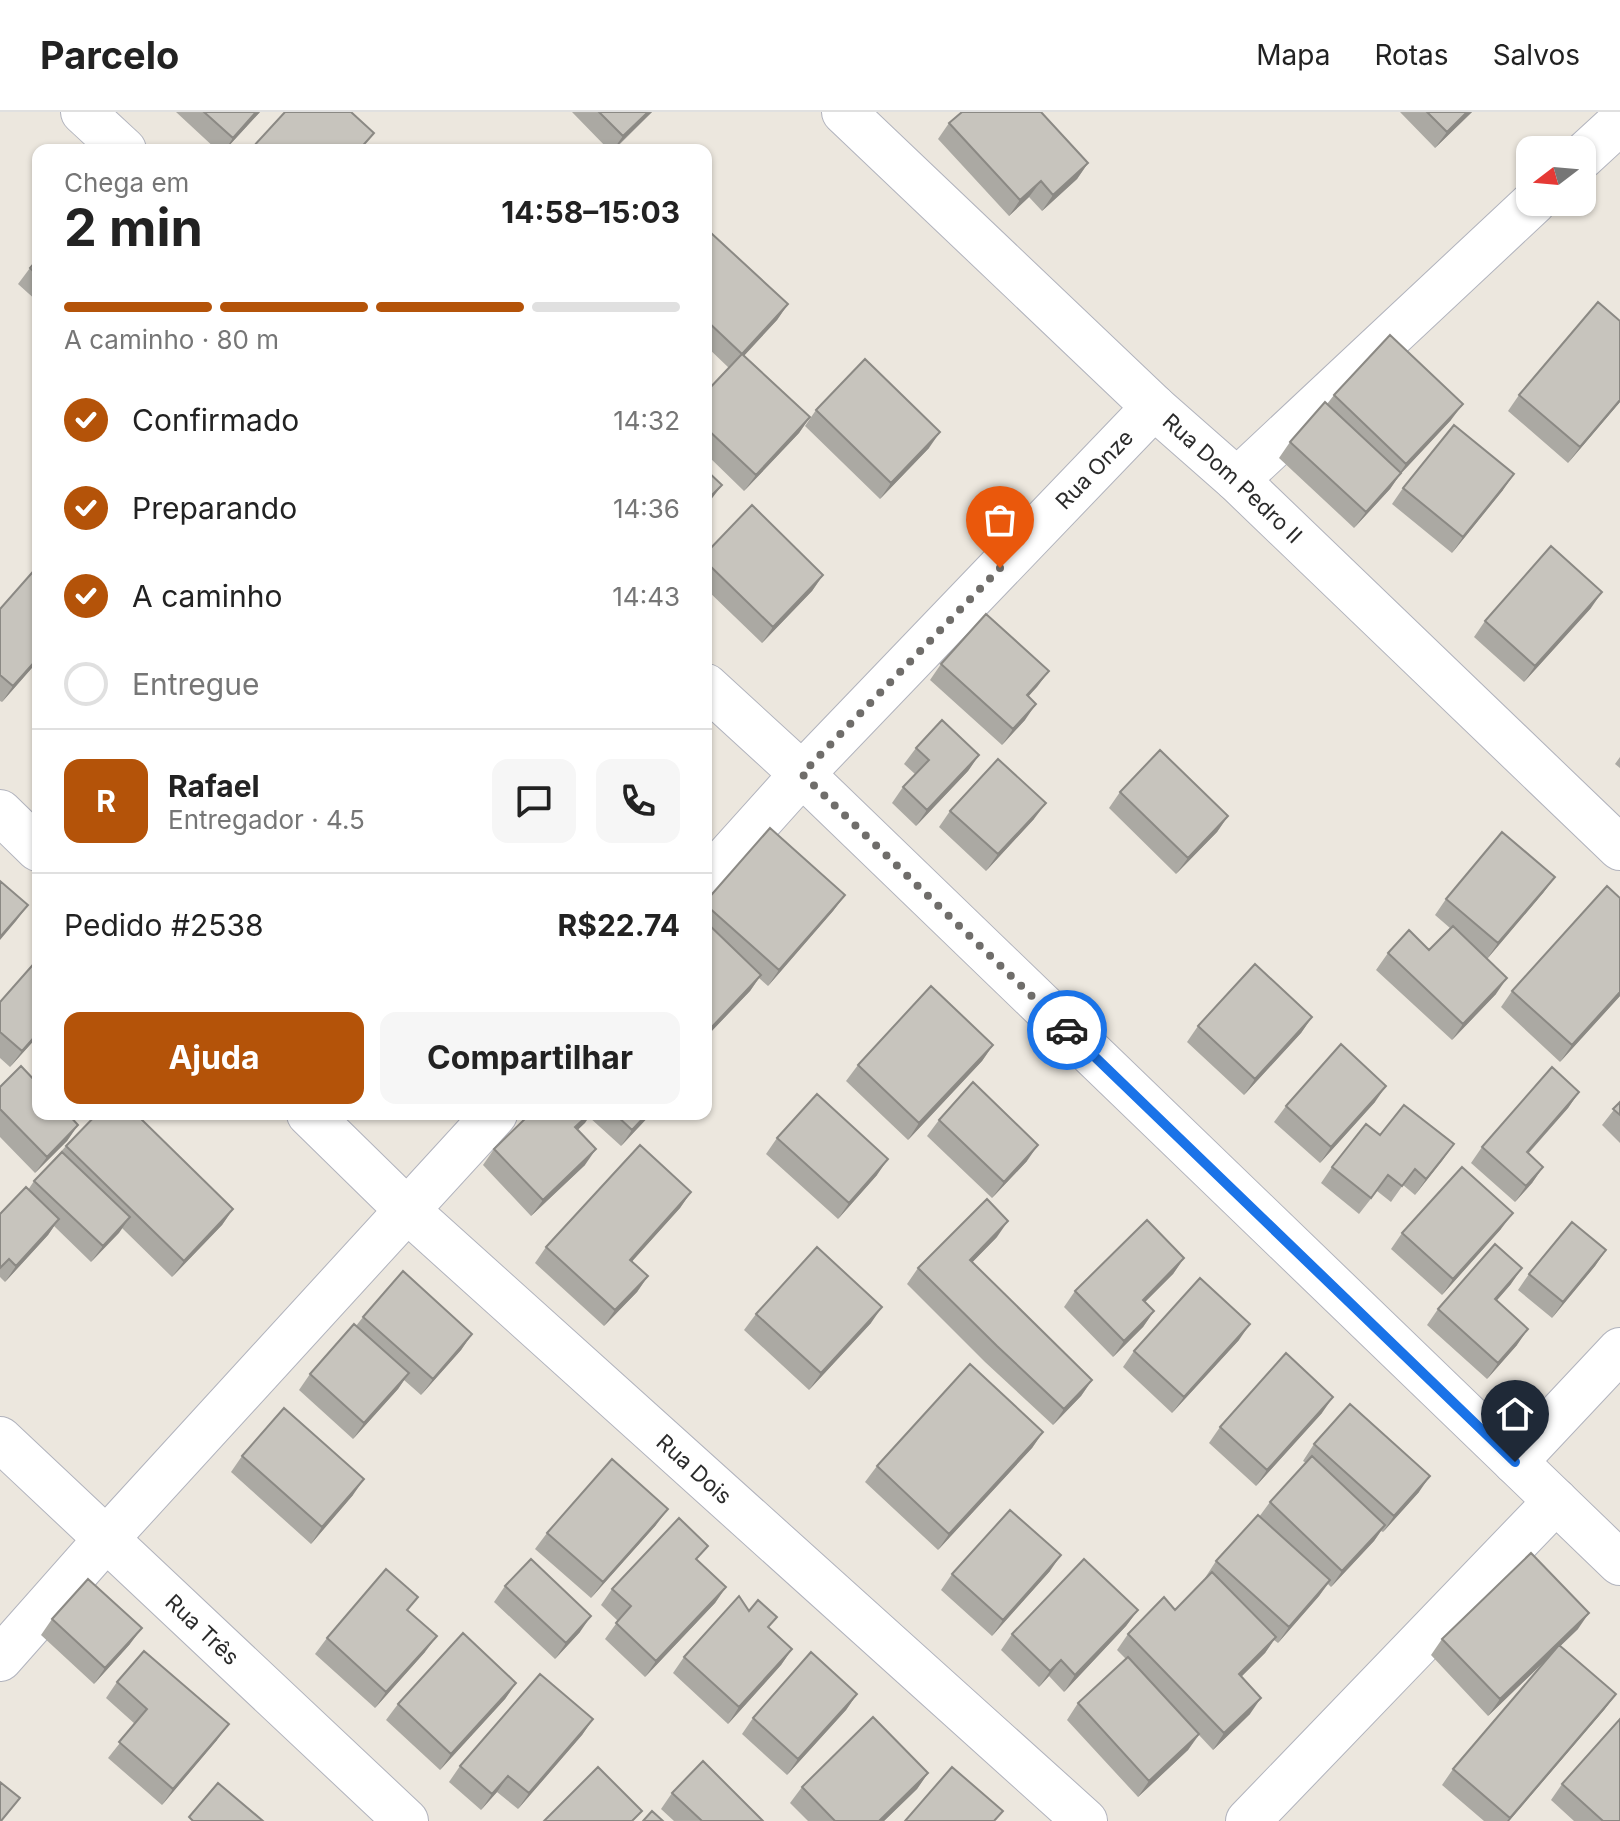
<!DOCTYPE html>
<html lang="pt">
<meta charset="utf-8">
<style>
:root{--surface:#fff;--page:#f6f6f6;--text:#222;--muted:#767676;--line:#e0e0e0;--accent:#b45309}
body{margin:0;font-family:Inter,sans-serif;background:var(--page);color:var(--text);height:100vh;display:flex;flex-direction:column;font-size:30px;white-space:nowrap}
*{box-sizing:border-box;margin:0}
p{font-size:26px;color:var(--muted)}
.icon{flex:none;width:44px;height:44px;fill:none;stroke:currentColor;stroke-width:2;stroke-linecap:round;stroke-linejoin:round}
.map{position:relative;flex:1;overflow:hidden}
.side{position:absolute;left:32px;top:32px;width:680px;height:976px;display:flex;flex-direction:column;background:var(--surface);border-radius:16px;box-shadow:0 2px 6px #0004}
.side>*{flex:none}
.needle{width:52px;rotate:254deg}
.fabs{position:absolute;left:1516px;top:24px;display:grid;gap:16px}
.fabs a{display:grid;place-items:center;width:80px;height:80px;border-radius:16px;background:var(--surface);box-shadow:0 2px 6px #0004;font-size:40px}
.pin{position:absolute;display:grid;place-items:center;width:68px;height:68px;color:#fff;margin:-82px -34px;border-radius:50% 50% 50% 0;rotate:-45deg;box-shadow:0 0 8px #0007}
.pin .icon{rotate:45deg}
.courier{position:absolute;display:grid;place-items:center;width:80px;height:80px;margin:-40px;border:6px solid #1a73e8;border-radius:50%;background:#fff;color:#222;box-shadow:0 2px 10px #0007}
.head em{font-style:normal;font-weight:700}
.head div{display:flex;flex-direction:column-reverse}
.head{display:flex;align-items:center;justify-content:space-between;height:136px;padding:0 32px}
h1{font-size:52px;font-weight:700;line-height:60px}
.bar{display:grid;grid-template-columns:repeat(4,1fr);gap:12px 8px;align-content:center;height:96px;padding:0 32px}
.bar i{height:10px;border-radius:6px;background:var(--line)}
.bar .selected{background:var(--accent)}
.bar p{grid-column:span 4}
.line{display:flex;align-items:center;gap:20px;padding:0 32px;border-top:2px solid var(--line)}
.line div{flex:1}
.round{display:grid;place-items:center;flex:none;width:84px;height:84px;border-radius:16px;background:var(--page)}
ol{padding:0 32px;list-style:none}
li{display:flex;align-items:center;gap:24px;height:88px}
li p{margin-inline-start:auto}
li .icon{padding:8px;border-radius:50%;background:var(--accent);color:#fff;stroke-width:4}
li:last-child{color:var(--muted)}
li i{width:44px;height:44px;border:4px solid var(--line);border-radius:50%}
.button{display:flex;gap:16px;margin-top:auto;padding:16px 32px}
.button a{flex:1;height:92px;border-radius:16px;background:var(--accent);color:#fff;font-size:32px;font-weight:700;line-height:92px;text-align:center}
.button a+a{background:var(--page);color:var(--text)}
header{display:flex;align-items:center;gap:48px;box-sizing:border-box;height:112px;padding:0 40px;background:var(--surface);border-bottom:2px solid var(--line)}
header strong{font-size:38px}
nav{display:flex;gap:44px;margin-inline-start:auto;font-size:28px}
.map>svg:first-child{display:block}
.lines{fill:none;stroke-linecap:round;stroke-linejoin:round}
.minor-casing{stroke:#b1b3bd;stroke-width:46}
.minor{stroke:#fff;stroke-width:44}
.wall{fill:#aba9a3}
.shaded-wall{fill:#8b8984}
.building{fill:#c7c4bd;stroke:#8b8984;stroke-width:2}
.done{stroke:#6f6d6a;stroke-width:8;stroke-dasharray:0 14.4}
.route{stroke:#1a73e8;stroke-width:10}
.labels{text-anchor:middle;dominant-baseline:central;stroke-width:8;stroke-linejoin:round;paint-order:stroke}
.street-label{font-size:22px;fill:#2b2b2b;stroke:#fff}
</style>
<header>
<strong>Parcelo</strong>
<nav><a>Mapa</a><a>Rotas</a><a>Salvos</a></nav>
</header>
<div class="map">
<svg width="1620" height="1709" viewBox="0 0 1620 1709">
<rect width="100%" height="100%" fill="#ece7de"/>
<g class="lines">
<defs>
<g id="minor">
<path d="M83,0L124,38"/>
<path id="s1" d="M844,0L1154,295L1237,368L1620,736"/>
<path d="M1582,45L1620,10"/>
<path d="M1237,368L1534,90"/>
<path d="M706,574L802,662L1620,1451"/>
<path d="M0,700L38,737"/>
<path id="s2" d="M706,769L802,662L1154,295"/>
<path id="s3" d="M309,1002L408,1099L1085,1709"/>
<path id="s4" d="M0,1327L406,1709"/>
<path d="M1515,1350L1620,1238"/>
<path d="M0,1547L107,1426L495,1002"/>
<path d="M1248,1709L1556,1389"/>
</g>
</defs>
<use href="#minor" class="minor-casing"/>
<use href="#minor" class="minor"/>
</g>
<path class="wall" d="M176,0H260L225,38H217Z
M572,0H652L614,38H609Z
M1400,0H1472L1435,36Z
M949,11L1088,51L1077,67L1042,99L1029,85L1009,104L938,27Z
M706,126L788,192L777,208L744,243L810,305L799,321L744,379L706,342V280L729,256L706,234Z
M38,147V190L18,172L30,156Z
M1620,209V290L1568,351L1508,299L1519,283Z
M1334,283L1451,308L1401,361L1390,377L1354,416L1279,346L1290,330L1327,292Z
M816,298L929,336L880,387L805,314Z
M1403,376L1503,378L1452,441L1392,392Z
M706,441L823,463L812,479L762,531L706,477Z
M1591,496L1524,570L1474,525L1485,509Z
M0,497L38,549L2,590L0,589Z
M941,552L1049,559L1028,584L1025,608L1002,633L930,568Z
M916,636L979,643L968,659L916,714L892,691L903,675L915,662L904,652Z
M1620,645V656L1615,652Z
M1120,680L1228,704L1217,720L1176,762L1109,696Z
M950,699L1034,707L986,759L939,715Z
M1555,765L1543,781L1487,847L1496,882L1452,928L1376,858L1388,841L1429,838L1450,816L1435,803L1446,787Z
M845,783L833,799L768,874L759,866L750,879L706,925V789Z
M1620,786V884L1560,950L1501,895L1512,879Z
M38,847V924L10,955L0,946V890Z
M1312,905L1301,921L1244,983L1187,930L1198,914Z
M993,933L982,949L908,1028L846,969L858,953Z
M0,975L78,1013L67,1029L35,1061L0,1025Z
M1579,980L1568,996L1528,1042L1543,1055L1532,1071L1515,1090L1471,1051L1482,1035Z
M1375,990L1320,1051L1274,1010L1286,994Z
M1620,990V1031L1602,1013Z
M530,1002H651L621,1034L589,1005L577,1018L585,1053L531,1104L483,1053L494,1037Z
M939,1008L1027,1049L992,1086L927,1024Z
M1380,1023L1454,1032L1415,1083L1403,1073L1391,1090L1377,1079L1359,1102L1321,1071L1332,1055Z
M777,1026L877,1063L838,1107L766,1042Z
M66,1034L233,1097L222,1113L172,1165L122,1116L91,1150L54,1114L48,1123L5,1170L0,1165V1102L28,1078L34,1069Z
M691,1080L680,1096L632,1149L648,1164L637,1180L604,1214L535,1151L546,1135Z
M1501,1117L1442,1183L1391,1137L1402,1121Z
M997,1125L972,1150L1092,1268L1081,1284L1053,1313L985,1250L907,1172L918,1156Z
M1606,1138L1595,1154L1552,1206L1518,1178L1529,1162Z
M1184,1146L1173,1162L1145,1190L1154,1199L1143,1215L1113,1245L1064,1195L1075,1179Z
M1511,1172L1497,1188L1517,1233L1487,1267L1427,1213L1438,1197Z
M756,1202L871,1211L809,1278L744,1218Z
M363,1205L472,1222L461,1238L421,1283L404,1268L398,1277L353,1327L299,1278L310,1262L356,1214Z
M1239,1228L1172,1301L1123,1255L1134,1239Z
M1322,1301L1256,1374L1209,1331L1220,1315Z
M1043,1320L1032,1336L938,1438L865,1370L877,1354Z
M1314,1332L1419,1380L1383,1420L1381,1419L1374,1429L1331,1475L1328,1472L1319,1484L1278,1531L1274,1528L1265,1541L1241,1565L1250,1602L1213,1638L1199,1623L1188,1638L1138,1685L1067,1608L1078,1591L1126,1547L1117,1538L1128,1522L1175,1498L1206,1466H1205L1216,1449L1259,1405L1270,1390L1306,1351L1303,1349Z
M242,1344L353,1383L311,1432L231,1360Z
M656,1413L591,1486L535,1437L547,1421Z
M698,1449L726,1475L715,1491L645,1565L605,1527L618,1509L601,1493L612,1477Z
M1050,1459L992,1524L941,1478L952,1462Z
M505,1474L580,1520L555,1547L494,1490Z
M1138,1498L1126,1514L1064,1580L1049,1564L1039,1575L1001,1538L1012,1522Z
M749,1499L792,1537L781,1553L728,1612L673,1561L684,1545Z
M52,1507L130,1532L94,1572L41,1523Z
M1578,1517L1560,1534L1616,1582L1604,1598L1509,1709H1484L1442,1673L1453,1657L1550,1544L1488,1604L1431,1543L1442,1527Z
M327,1526L425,1540L375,1596L315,1542Z
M117,1570L217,1628L162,1693L108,1646L135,1612L106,1586Z
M516,1571L505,1587L440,1658L386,1608L398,1592Z
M857,1582L846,1598L787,1663L742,1622L753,1606Z
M593,1607L582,1623L518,1697L497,1680L481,1698L449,1670L460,1654Z
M928,1661L917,1677L884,1709H808L790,1691L802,1675Z
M1562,1672L1620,1709H1574L1551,1688Z
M672,1681L763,1709H674L661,1697Z"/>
<path class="shaded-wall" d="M256,0H260L225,38L233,26Z
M648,0H652L613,38L623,24Z
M1467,0H1472L1435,36L1447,20Z
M1088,51L1077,67L1042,99L1053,83Z
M1041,69L1029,85L1009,104L1020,88Z
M788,192L777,208L731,258L742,242Z
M1620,288V290L1568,351L1580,335Z
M1463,292L1451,308L1395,368L1406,352Z
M810,305L799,321L744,379L756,363Z
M940,320L929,336L880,387L891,371Z
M1401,361L1390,377L1354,416L1366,400Z
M1514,362L1503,378L1452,441L1463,425Z
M722,373L710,389L706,393V389Z
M823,463L812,479L762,531L773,515Z
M1602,480L1591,496L1524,570L1535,554Z
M38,546V549L2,590L13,574Z
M1049,559L1037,575L1015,599L1027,583Z
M1036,592L1025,608L1002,633L1013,617Z
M979,643L968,659L916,714L927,698Z
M1046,691L1034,707L986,759L998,742Z
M1228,704L1217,720L1176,762L1188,746Z
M1555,765L1543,781L1487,847L1498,831Z
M845,783L833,799L768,874L779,858Z
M28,793L16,809L0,828V825Z
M761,863L750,879L706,925V922L708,919Z
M1507,866L1496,882L1452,928L1463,912Z
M1620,880V884L1560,950L1572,933Z
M1312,905L1301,921L1244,983L1255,967Z
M38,921V924L10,955L22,939Z
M993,933L982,949L908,1028L919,1011Z
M1386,974L1375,990L1320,1051L1331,1035Z
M1579,980L1568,996L1515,1056L1527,1040Z
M589,1002H591L585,1011L564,1031L575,1015Z
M647,1002H651L621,1034L632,1018Z
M78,1013L67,1029L35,1061L47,1045Z
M1454,1032L1442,1049L1415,1083L1426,1067Z
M1038,1033L1027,1049L992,1086L1004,1070Z
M596,1037L585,1053L531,1104L543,1088Z
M888,1047L877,1063L838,1107L849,1091Z
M1543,1055L1532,1071L1515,1090L1526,1074Z
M691,1080L680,1096L619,1164L630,1148Z
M233,1097L222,1113L172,1165L184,1149Z
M1513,1101L1501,1117L1442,1183L1453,1167Z
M130,1105L119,1121L91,1150L103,1134Z
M59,1107L48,1123L5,1170L16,1154Z
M1008,1109L997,1125L959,1164L970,1148Z
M1606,1138L1595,1154L1552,1206L1563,1190Z
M1184,1146L1173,1162L1131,1204L1143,1188Z
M1522,1156L1511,1172L1484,1203L1495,1187Z
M648,1164L637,1180L604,1214L615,1198Z
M882,1195L871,1211L809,1278L821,1261Z
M1154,1199L1143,1215L1113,1245L1124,1229Z
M1250,1212L1239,1228L1172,1301L1184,1285Z
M1528,1217L1517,1233L1487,1267L1498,1251Z
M472,1222L461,1238L421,1283L433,1267Z
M409,1261L398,1277L353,1327L364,1311Z
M1092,1268L1081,1284L1053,1313L1064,1297Z
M1333,1285L1322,1301L1256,1374L1267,1358Z
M1043,1320L1032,1336L938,1438L949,1422Z
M1430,1364L1419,1380L1383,1420L1394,1404Z
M364,1367L353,1383L311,1432L322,1415Z
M668,1397L656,1413L591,1486L603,1470Z
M1385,1413L1374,1429L1331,1475L1342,1459Z
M1061,1443L1050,1459L992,1524L1003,1508Z
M1330,1468L1319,1484L1278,1531L1289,1515Z
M726,1475L715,1491L645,1565L656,1549Z
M1138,1498L1126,1514L1064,1580L1075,1563Z
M1589,1501L1578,1517L1488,1604L1500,1587Z
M591,1504L580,1520L555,1547L566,1531Z
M142,1516L130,1532L94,1572L105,1556Z
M437,1524L425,1540L375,1596L386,1580Z
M1276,1525L1265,1541L1228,1578L1239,1562Z
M792,1537L781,1553L728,1612L739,1595Z
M1061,1548L1049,1564L1039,1575L1050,1559Z
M516,1571L505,1587L440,1658L451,1642Z
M857,1582L846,1598L787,1663L798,1647Z
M1616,1582L1604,1598L1509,1709H1507Z
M1261,1586L1250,1602L1213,1638L1224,1621Z
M593,1607L582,1623L518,1697L529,1681Z
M229,1612L217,1628L162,1693L173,1677Z
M1199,1622L1188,1638L1138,1685L1149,1669Z
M928,1661L917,1677L884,1709H879Z
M508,1664L497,1680L481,1698L492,1682Z"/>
<path class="building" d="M204,0H256L233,26Z
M285,0H351L374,21L359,38H254L252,36Z
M599,0H648L623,24Z
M962,0H1041L1088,51L1053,83L1041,69L1020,88L949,11Z
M1427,0H1467L1447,20Z
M711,121L788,192L742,242L706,208V126Z
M38,147V164L30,156Z
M1598,190L1620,209V288L1580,335L1519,283Z
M1390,223L1463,292L1406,352L1334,283Z
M742,242L810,305L756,363L706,316V280Z
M865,247L940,320L891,371L816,298Z
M1325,290L1401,361L1366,400L1290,330Z
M1454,313L1514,362L1463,425L1403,376Z
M706,358L722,373L706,389Z
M752,393L823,463L773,515L706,450V441Z
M1551,434L1602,480L1535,554L1485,509Z
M38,454V546L13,574L0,563V497Z
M986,502L1049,559L1027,583L1036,592L1013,617L941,552Z
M942,608L979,643L927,698L903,675L929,648L916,636Z
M1160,638L1228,704L1188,746L1120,680Z
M998,647L1046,691L998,742L950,699Z
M770,716L845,783L779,858L706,793V789Z
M1502,720L1555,765L1498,831L1446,787Z
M0,769L28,793L0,825Z
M1607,774L1620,786V880L1572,933L1512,879Z
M706,810L761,863L708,919L706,916Z
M1453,814L1507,866L1463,912L1388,841L1409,818L1429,838Z
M38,847V921L22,939L0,920V890Z
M1255,852L1312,905L1255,967L1198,914Z
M931,874L993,933L919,1011L858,953Z
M1341,932L1386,974L1331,1035L1286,994Z
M21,954L38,972V1002H68L78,1013L47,1045L0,997V975Z
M1552,955L1579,980L1527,1040L1543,1055L1526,1074L1482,1035Z
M973,970L1038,1033L1004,1070L939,1008Z
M817,982L888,1047L849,1091L777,1026Z
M1620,990V1003L1613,997Z
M1404,993L1454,1032L1426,1067L1415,1057L1402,1074L1388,1063L1371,1086L1332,1055L1366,1012L1380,1023Z
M97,1002H136L233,1097L184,1149L66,1034Z
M530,1002H589L575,1015L596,1037L543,1088L494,1037Z
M615,1002H647L632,1018Z
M640,1033L691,1080L630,1148L648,1164L615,1198L546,1135Z
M62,1040L130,1105L103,1134L34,1069Z
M1462,1055L1513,1101L1453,1167L1402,1121Z
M26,1075L59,1107L16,1154L9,1147L0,1156V1102Z
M987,1087L1008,1109L970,1148L1092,1268L1064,1297L997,1234L918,1156Z
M1147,1108L1184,1146L1143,1188L1154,1199L1124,1229L1075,1179Z
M1572,1110L1606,1138L1563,1190L1529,1162Z
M1495,1132L1522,1156L1495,1187L1528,1217L1498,1251L1438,1197Z
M817,1135L882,1195L821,1261L756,1202Z
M403,1159L472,1222L433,1267L363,1205Z
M1200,1166L1250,1212L1184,1285L1134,1239Z
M354,1212L409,1261L364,1311L310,1262Z
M1286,1241L1333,1285L1267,1358L1220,1315Z
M970,1252L1043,1320L949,1422L877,1354Z
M1350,1292L1430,1364L1394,1404L1314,1332Z
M284,1296L364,1367L322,1415L242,1344Z
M1312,1344L1385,1413L1342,1459L1270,1390Z
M612,1347L668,1397L603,1470L547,1421Z
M1010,1398L1061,1443L1003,1508L952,1462Z
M1258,1403L1330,1468L1289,1515L1216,1449Z
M679,1406L708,1434L696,1447L726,1475L656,1549L616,1511L631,1494L612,1477Z
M1531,1441L1589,1501L1500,1587L1442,1527Z
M531,1447L591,1504L566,1531L505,1474Z
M1084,1447L1138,1498L1075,1563L1061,1548L1050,1559L1012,1522Z
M386,1457L418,1485L407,1498L437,1524L386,1580L327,1526Z
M1212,1460L1276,1525L1239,1562L1261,1586L1224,1621L1128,1522L1164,1485L1175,1498Z
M88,1467L142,1516L105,1556L52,1507Z
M739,1484L749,1499L758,1488L777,1505L768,1515L792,1537L739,1595L684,1545Z
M463,1521L516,1571L451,1642L398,1592Z
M1559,1533L1616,1582L1510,1706L1453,1657Z
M144,1539L229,1612L173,1677L119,1630L147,1597L117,1570Z
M811,1540L857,1582L798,1647L753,1606Z
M1128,1545L1199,1622L1149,1669L1078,1591Z
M540,1562L593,1607L529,1681L508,1664L492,1682L460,1654Z
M873,1605L928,1661L879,1709H835L802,1675Z
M1620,1607V1709H1603L1562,1672Z
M703,1649L763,1709H702L672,1681Z
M598,1655L642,1699L632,1709H544Z
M952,1655L1003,1699L994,1709H905Z
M0,1670L20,1686L1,1709H0Z
M218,1671L263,1709H193L189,1705Z
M652,1699L663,1709H643Z"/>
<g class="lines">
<path class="done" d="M1000,456L802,662L1067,918"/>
<path class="route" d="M1067,918L1515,1350"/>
</g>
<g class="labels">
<g class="street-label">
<text stroke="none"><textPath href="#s2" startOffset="566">Rua Onze</textPath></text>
<text stroke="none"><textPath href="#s1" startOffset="534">Rua Dom Pedro II</textPath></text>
<text stroke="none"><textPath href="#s3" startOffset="524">Rua Dois</textPath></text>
<text stroke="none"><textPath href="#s4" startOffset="278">Rua Três</textPath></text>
</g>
</g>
</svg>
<div class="fabs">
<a><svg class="needle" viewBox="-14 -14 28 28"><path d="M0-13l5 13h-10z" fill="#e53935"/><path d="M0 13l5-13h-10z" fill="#767676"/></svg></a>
</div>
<div class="pin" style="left:1000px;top:456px;background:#ea580c"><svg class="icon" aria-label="bag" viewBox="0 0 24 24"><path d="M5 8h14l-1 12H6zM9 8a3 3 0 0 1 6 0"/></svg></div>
<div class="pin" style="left:1515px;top:1350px;background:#1f2937"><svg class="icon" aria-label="home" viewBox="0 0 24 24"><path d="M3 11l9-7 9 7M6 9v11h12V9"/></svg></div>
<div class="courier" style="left:1067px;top:918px"><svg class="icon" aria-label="car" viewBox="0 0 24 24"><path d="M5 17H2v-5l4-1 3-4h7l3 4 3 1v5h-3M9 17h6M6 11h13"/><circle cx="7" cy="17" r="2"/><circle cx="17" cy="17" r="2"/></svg></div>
<section class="side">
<div class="head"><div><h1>2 min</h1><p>Chega em</p></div><em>14:58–15:03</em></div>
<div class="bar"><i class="selected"></i><i class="selected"></i><i class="selected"></i><i></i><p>A caminho · 80 m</p></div>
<ol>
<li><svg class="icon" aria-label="check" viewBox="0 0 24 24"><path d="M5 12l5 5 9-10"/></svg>Confirmado<p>14:32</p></li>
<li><svg class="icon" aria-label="check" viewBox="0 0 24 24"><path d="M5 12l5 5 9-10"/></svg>Preparando<p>14:36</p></li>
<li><svg class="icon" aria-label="check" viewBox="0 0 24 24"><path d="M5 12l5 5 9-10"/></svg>A caminho<p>14:43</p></li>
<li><i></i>Entregue</li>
</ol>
<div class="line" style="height:144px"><b class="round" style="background:var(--accent);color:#fff">R</b><div><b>Rafael</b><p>Entregador · 4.5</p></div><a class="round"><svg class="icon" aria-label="chat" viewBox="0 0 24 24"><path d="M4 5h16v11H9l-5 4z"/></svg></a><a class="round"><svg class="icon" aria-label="phone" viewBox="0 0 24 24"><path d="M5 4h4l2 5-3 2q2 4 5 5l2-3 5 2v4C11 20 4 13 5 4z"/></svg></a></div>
<div class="line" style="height:104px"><div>Pedido #2538</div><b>R$22.74</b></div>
<div class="button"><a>Ajuda</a><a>Compartilhar</a></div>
</section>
</div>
